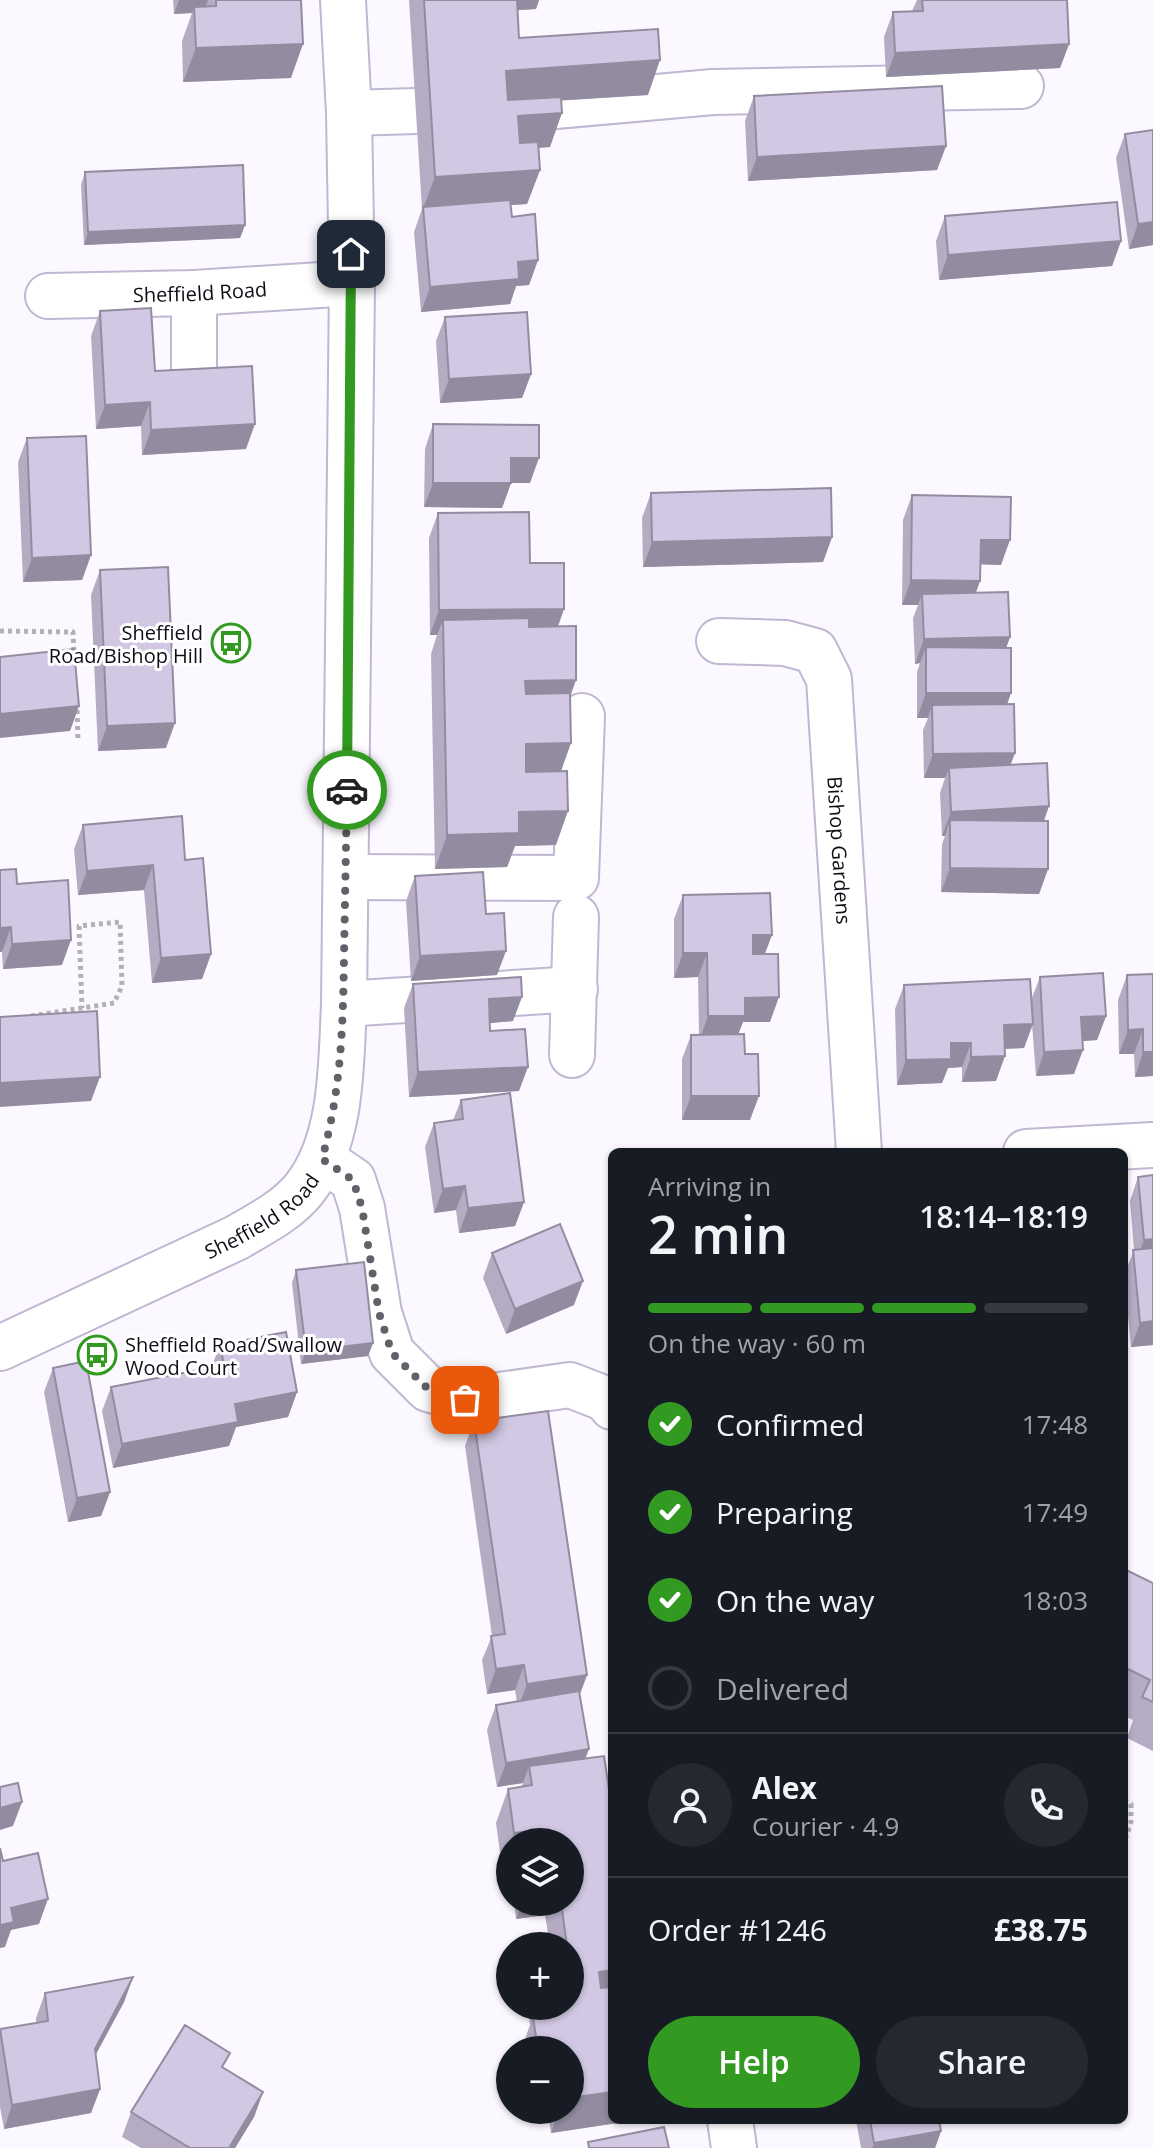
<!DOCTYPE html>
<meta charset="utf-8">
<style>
:root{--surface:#171b24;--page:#242831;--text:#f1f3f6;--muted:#9ea1a6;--line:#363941;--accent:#329921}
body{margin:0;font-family:"Open Sans",sans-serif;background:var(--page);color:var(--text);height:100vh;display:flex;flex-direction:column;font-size:30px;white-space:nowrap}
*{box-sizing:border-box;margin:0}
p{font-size:26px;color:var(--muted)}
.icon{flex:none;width:44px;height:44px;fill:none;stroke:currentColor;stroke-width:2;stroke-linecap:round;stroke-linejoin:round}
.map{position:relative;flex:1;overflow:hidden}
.sheet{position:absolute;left:608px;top:1148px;width:520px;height:976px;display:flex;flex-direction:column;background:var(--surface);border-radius:12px;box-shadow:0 2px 6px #0004}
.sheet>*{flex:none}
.buttons{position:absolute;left:496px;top:1828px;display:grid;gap:16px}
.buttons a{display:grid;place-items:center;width:88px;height:88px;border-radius:50%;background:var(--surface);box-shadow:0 2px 6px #0004;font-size:40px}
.pin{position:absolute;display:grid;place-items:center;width:68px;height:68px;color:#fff;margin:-34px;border-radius:16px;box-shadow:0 4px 12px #0006}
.courier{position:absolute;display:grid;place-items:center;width:80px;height:80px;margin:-40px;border:6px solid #329921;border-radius:50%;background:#fff;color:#222;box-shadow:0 2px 10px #0007}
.headline em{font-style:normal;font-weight:600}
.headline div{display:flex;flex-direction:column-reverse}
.headline{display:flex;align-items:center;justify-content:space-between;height:136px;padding:0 40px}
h1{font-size:52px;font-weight:600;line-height:60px}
.bar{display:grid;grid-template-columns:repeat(4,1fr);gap:12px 8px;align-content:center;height:96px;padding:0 40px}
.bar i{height:10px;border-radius:6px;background:var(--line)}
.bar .selected{background:var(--accent)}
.bar p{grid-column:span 4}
.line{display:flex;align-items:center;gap:20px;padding:0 40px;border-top:2px solid var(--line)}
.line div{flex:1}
.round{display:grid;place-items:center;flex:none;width:84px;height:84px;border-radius:42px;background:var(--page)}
ol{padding:0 40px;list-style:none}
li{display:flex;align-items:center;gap:24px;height:88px}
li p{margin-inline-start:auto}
li .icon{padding:8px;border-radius:50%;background:var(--accent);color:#fff;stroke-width:4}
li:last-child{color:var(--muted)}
li i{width:44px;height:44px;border:4px solid var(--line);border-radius:50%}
.button{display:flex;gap:16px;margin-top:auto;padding:16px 40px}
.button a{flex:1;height:92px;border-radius:48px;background:var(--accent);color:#fff;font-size:32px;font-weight:600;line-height:92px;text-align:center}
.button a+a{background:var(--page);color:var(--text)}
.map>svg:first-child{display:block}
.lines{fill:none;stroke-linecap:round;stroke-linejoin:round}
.minor-casing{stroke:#c0b7d2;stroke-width:48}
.major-casing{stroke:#c0b7d2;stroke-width:48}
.path{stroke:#b3b1b7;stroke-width:5;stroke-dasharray:4 4;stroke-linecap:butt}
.minor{stroke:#fff;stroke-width:44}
.major{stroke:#fff;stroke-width:44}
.wall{fill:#b5acc4}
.shaded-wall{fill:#938ca0}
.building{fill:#d2c8e4;stroke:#938ca0;stroke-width:2}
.done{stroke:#626068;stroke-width:8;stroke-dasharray:0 14.4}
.route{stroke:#329921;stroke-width:10}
.labels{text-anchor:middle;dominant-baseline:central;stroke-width:6;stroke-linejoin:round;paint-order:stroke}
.street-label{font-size:20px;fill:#100d16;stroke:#fff}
.poi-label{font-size:20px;fill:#100d16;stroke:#fff;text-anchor:end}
</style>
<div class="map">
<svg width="1153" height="2148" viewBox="0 0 1153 2148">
<rect width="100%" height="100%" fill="#fbf9ff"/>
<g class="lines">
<defs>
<g id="minor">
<path d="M500,111L713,92L1021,86"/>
<path d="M349,113L416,111"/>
<path id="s1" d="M48,296L194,293L352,283"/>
<path d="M194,371V293"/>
<path id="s2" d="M719,641L785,643L815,651L829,679L859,1152"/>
<path d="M346,877L576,878L582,716"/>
<path d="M344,1004L575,989"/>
<path d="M572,1055L576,917"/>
<path d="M1026,1152L1153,1145"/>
<path d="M322,1159L353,1180L362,1208L379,1313L392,1353L428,1389L465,1400L570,1385L606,1399L612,1407"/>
<path d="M730,2120L734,2148"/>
</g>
<g id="major">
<path id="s3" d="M0,1348L236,1238C260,1224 288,1210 305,1188C343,1139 341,1063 344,1004L352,283L349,113L343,0"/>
</g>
</defs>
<use href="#minor" class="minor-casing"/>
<use href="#major" class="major-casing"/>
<path class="path" d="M0,631L73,632L74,652
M77,710L78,741
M31,1016L114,1003L122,986L120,922L79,926L82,1008
M1124,1800L1131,1804V1822L1126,1837"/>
<use href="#minor" class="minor"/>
<use href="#major" class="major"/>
</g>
<path class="wall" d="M173,0H301L291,78L183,82L182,41L192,13L174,14Z
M409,0H539L536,9L517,10L519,38L648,95L561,100L550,147L538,148L540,170L527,204L511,205L512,217L538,260L529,285L516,286L510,304L421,312L414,232L422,209Z
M917,0H1067L1069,44L1060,68L886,77L884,37L893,12L912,11Z
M754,96L946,146L937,170L748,181L745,121Z
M1125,134L1153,245L1129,249L1116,158Z
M85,172L245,225L240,238L84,245L81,185Z
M945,216L1121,241L1112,266L939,280L936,241Z
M100,311L155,371L246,449L142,455L141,426L96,429L91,336Z
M445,317L531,374L522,398L440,403L436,341Z
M433,424L530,483H511L502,508L424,507L425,449Z
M27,438L91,555L82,580L23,582L18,462Z
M651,493L832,537L823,562L643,567L642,518Z
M912,495L1001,565L980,564V581L976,592L1010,637L1006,648L1011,693L1007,704L1015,753L1010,765L1049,806L1044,821L1048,869L1039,894L941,892L942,844L945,836H942L940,793L945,778H924L923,730L928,718H917V672L920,663L915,664L913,618L918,605H902L903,520Z
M438,513L530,563L564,609L558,627L570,698L561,771L556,845L515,846L507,867L435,869L431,654L437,635H430L429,538Z
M100,570L166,748L98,751L91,595Z
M83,825L185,860L211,954L202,979L152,983L144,890L78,895L74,849Z
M415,876L486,914L497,975L411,981L406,901Z
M17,884L62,965L3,969L2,952Z
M683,895L764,954L770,1022H743L738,1034L750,1120H682V1059L691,1035H699L698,977L674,978V919Z
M1153,974V1076L1135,1077L1134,1054H1119L1118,1000L1127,975Z
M1040,977L1106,1016L1097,1040L1082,1041L1074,1074L1036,1076L1032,1024L1024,1048L1005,1049L996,1081L962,1082V1067L948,1068L942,1083L897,1085L895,1009L904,985L1031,1000Z
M413,984L513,1021L490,1023V1031L519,1091L409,1097L404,1008Z
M461,1100L524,1202L515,1226L459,1233L456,1210L434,1213L425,1147L434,1123L453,1120Z
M1138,1177L1153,1345L1131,1347L1124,1275L1134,1250L1130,1201Z
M492,1253L574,1305L506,1334L483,1278Z
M296,1270L373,1343L368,1356L301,1364L292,1283Z
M220,1345L297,1392L288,1417L236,1427L229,1446L113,1468L102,1411L111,1387L211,1368Z
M53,1368L110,1492L101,1516L68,1522L44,1392Z
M474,1421L587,1675L580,1694L585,1758L624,2122L551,2133L548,2112L530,2115V2110H570V2050H521L530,2025L528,2009L529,2006H570V1946H550L545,1915L516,1919L514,1902H570V1842H510V1866L502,1867L496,1823L508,1789L522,1786L523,1783L497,1787L487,1730L496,1705L517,1702L515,1690L487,1694L482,1660L492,1636L465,1446Z
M1124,1569L1153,1583V1751L1127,1738L1133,1720L1124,1716Z
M133,1977L124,2002L95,2055L100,2089L91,2113L4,2129L0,2107V2030L36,2023V2018L45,1993Z
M225,2069L263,2092L254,2117L235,2148H141L122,2137L131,2112Z
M856,2120H952L951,2122L940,2124L941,2131L935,2148H861Z"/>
<path class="shaded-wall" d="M179,0H208L203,13L194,7L192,13L174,14Z
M506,0H539L536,9L503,11Z
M303,44L291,78L183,82L196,48Z
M1069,44L1060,68L886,77L895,53Z
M660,60L648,95L494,105L506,71Z
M562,113L550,147L506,150L518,116Z
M946,146L937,170L748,181L757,157Z
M540,170L527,204L422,211L435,177Z
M1153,222V245L1129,249L1138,224Z
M245,225L240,238L84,245L88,232Z
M1121,241L1112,266L939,280L948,255Z
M538,260L529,285L516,286L510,304L421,312L430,287L518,262Z
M531,374L522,398L440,403L449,379Z
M150,402L141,426L96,429L105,405Z
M255,424L246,449L142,455L151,430Z
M511,458H539L530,483H502Z
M433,483H511L502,508L424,507Z
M832,537L823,562L643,567L652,542Z
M981,540H1010L1001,565L972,564Z
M91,555L82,580L23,582L32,558Z
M911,580L980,581L971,606L922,594L918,605H902Z
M564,609L555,633L443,620L437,635H430L439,610Z
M1010,637L1001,662L926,647L920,663L915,664L924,639Z
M576,680L564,714L513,715L525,681Z
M926,693H1011L1002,718L932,705L928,718H917Z
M79,706L70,731L0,738V714Z
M175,723L166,748L98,751L107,726Z
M571,743L559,777L514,778L526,744Z
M1015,753L1006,777L949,768L945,778H924L933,754Z
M1049,806L1040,831L950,820L945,836H942L951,812Z
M568,811L556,845L515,846L507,867L435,869L447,835L519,812Z
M153,865L144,890L78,895L87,871Z
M950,868L1048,869L1039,894L941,892Z
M11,927L2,952H0V928Z
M753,935H772L763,959H744Z
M71,940L62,965L3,969L12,944Z
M506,951L497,975L411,981L420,956Z
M683,953H707L698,977L674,978Z
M211,954L202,979L152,983L161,958Z
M522,997L513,1021L480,1024L489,999Z
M779,997L770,1022H743L736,1040L699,1041L708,1016L745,998Z
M1106,1016L1097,1040L1072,1042L1081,1017Z
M1033,1024L1024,1048L995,1049L1004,1025Z
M1143,1029L1134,1054H1119L1128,1030Z
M951,1043H971L962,1067L948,1068L942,1083L897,1085L906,1060Z
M1083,1050L1074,1074L1036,1076L1044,1052Z
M1143,1052H1153V1076L1135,1077Z
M1005,1056L996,1081L962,1082L971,1057Z
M528,1067L519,1091L409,1097L418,1072Z
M100,1077L91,1101L0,1107V1083Z
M691,1096H759L750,1120H682Z
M465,1186L456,1210L434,1213L443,1189Z
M524,1202L515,1226L459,1233L468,1208Z
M1153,1239V1263L1135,1264L1144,1240Z
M583,1281L574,1305L506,1334L515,1309Z
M1153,1321V1345L1131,1347L1140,1323Z
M373,1343L368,1356L301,1364L306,1351Z
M297,1392L288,1417L236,1427L229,1446L113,1468L122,1444L235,1404Z
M110,1492L101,1516L68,1522L77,1498Z
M524,1665L515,1690L487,1694L496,1669Z
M587,1675L578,1699L518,1709L527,1684Z
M589,1749L580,1773L529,1766L523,1783L497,1787L506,1763Z
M22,1802L13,1826L0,1830V1808Z
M540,1830L535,1842H511L514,1833Z
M510,1845V1866L502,1867Z
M48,1899L39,1924L11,1930L5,1947L0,1948V1925L11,1908Z
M522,1902H550L545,1915L516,1919Z
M612,1970V2002L586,2006L599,1972Z
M133,1977L124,2002L86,2073L95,2049Z
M100,2089L91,2113L4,2129L12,2105Z
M263,2092L254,2117L235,2148H229Z
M612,2092V2120H625L624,2122L551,2133L559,2110H570V2098Z
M532,2110H549L548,2112L530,2115Z
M929,2120H952L951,2122L927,2126Z
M941,2131L935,2148H872L874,2143Z"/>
<path class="building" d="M216,0H301L303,44L196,48L194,7L216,6Z
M424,0H517L519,38L658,29L660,60L506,71L508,100L561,97L562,113L518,116L520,143L538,142L540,170L435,177Z
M922,0H1067L1069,44L895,53L893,12L923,11Z
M942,86L946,146L757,157L754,96Z
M1153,130V222L1138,224L1125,134Z
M243,165L245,225L88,232L85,172Z
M510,200L512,217L535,214L538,260L518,262L519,279L430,287L423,207Z
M1117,202L1121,241L948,255L945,216Z
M151,308L155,371L252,366L255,424L151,430L150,402L105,405L100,311Z
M527,312L531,374L449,379L445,317Z
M433,424L539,425V458H511V483H433Z
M86,436L91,555L32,558L27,438Z
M831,488L832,537L652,542L651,493Z
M912,495L1011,497L1010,540H981L980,581L911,580Z
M529,512L530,563H564V609L439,610L438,513Z
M168,567L175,723L107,726L100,570Z
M1008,592L1010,637L924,639L922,594Z
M529,618V627L576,626V680L525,681L526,694L570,693L571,743L526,744V772L567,771L568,811L519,812V833L447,835L443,620Z
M926,647L1011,648V693H926Z
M74,649L79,706L0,714V657Z
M1014,704L1015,753L933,754L932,705Z
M1047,763L1049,806L951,812L949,768Z
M182,816L185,860L203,858L211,954L161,958L153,865L87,871L83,825Z
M950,820L1048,821V869L950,868Z
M16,869L17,884L68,880L71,940L12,944L11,927L0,928V870Z
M483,872L486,914L504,913L506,951L420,956L415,876Z
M770,893L772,935H753V954H778L779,997L745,998V1016H708L707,953H683V895Z
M1103,973L1106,1016L1081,1017L1083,1050L1044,1052L1040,977Z
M1153,974V1052H1143V1029L1128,1030L1127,975Z
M521,977L522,997L489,999L490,1031L525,1029L528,1067L418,1072L413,984Z
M1030,979L1033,1024L1004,1025L1005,1056L971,1057V1043H951V1059L906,1060L904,985Z
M97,1011L100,1077L0,1083V1017Z
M744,1034L745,1054H758L759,1096H691V1035Z
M510,1093L524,1202L468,1208L465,1186L443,1189L434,1123L463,1119L461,1100Z
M1153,1175V1239L1144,1240L1138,1177Z
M560,1224L583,1281L515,1309L492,1253Z
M1153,1248V1321L1140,1323L1133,1250Z
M364,1262L373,1343L306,1351L296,1270Z
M286,1332L297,1392L235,1404L238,1422L122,1444L111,1387L224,1365L220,1345Z
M86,1361L110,1492L77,1498L53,1368Z
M548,1411L587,1675L527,1684L524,1665L496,1669L491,1636L505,1634L474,1421Z
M1124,1569L1153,1583V1702L1142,1697L1150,1680L1126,1668L1124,1673Z
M579,1691L589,1749L506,1763L496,1705Z
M604,1756L612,1809V1970L599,1972L601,1988L612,1987V2092L570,2098V2050H538L533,2017L546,2015L545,2006H570V1946H567L561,1902H570V1842H542L540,1830L514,1833L508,1789L532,1785L529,1766Z
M18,1783L22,1802L0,1808V1787Z
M0,1848L3,1861L38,1853L48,1899L11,1908L14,1922L0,1925Z
M133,1977L95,2049L100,2089L12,2105L0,2029L48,2021L45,1993Z
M185,2025L230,2053L222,2067L263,2092L229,2148H190L131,2112Z
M870,2120H939L941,2131L874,2143Z
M664,2127L669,2148H589L588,2142Z"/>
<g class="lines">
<path class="done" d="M347,790C346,846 345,901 344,957C343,1028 341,1090 322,1159L353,1180L362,1208L379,1313L392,1353L428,1389L465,1400"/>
<path class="route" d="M347,790L351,254"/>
</g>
<defs>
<symbol id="bus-ring" viewBox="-11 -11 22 22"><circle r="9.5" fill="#fff" stroke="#329921" stroke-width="1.5"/><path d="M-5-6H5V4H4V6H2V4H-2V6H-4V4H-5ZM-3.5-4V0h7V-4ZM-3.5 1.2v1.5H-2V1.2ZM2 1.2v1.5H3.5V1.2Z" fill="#329921"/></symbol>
</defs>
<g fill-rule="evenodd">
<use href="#bus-ring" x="209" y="621" width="44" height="44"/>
<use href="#bus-ring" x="75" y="1333" width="44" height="44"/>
</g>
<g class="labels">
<g class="street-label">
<text stroke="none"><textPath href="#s1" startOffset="152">Sheffield Road</textPath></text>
<text stroke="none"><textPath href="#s2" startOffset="300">Bishop Gardens</textPath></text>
<text stroke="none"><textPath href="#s3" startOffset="294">Sheffield Road</textPath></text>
</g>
<g class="poi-label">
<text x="203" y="632">Sheffield<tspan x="203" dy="23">Road/Bishop Hill</tspan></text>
<text x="125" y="1344" text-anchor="start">Sheffield Road/Swallow<tspan x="125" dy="23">Wood Court</tspan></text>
</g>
</g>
</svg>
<div class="buttons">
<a><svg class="icon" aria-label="layers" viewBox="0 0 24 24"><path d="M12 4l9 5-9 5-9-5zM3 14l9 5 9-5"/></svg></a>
<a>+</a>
<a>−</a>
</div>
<div class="pin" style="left:465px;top:1400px;background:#ea580c"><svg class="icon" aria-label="bag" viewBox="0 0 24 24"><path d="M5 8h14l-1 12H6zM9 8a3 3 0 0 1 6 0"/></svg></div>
<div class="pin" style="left:351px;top:254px;background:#1f2937"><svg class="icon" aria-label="home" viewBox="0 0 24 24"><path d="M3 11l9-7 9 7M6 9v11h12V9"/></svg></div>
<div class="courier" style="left:347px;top:790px"><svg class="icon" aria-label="car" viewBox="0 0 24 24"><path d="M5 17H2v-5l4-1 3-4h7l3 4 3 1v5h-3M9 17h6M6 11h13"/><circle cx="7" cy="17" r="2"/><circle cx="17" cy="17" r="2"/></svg></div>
<section class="sheet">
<div class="headline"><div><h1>2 min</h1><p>Arriving in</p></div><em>18:14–18:19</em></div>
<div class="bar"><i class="selected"></i><i class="selected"></i><i class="selected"></i><i></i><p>On the way · 60 m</p></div>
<ol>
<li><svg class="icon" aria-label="check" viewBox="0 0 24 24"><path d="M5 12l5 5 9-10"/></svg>Confirmed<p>17:48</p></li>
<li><svg class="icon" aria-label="check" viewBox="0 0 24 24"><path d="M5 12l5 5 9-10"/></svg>Preparing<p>17:49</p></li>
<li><svg class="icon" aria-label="check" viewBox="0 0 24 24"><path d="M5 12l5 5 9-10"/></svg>On the way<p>18:03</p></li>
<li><i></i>Delivered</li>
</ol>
<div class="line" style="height:144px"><a class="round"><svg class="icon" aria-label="person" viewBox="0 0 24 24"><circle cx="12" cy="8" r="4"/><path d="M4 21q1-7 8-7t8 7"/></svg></a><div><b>Alex</b><p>Courier · 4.9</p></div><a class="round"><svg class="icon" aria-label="phone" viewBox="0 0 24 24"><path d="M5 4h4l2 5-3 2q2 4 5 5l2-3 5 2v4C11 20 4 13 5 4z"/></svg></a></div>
<div class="line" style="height:104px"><div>Order #1246</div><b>£38.75</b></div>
<div class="button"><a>Help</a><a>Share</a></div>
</section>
</div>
